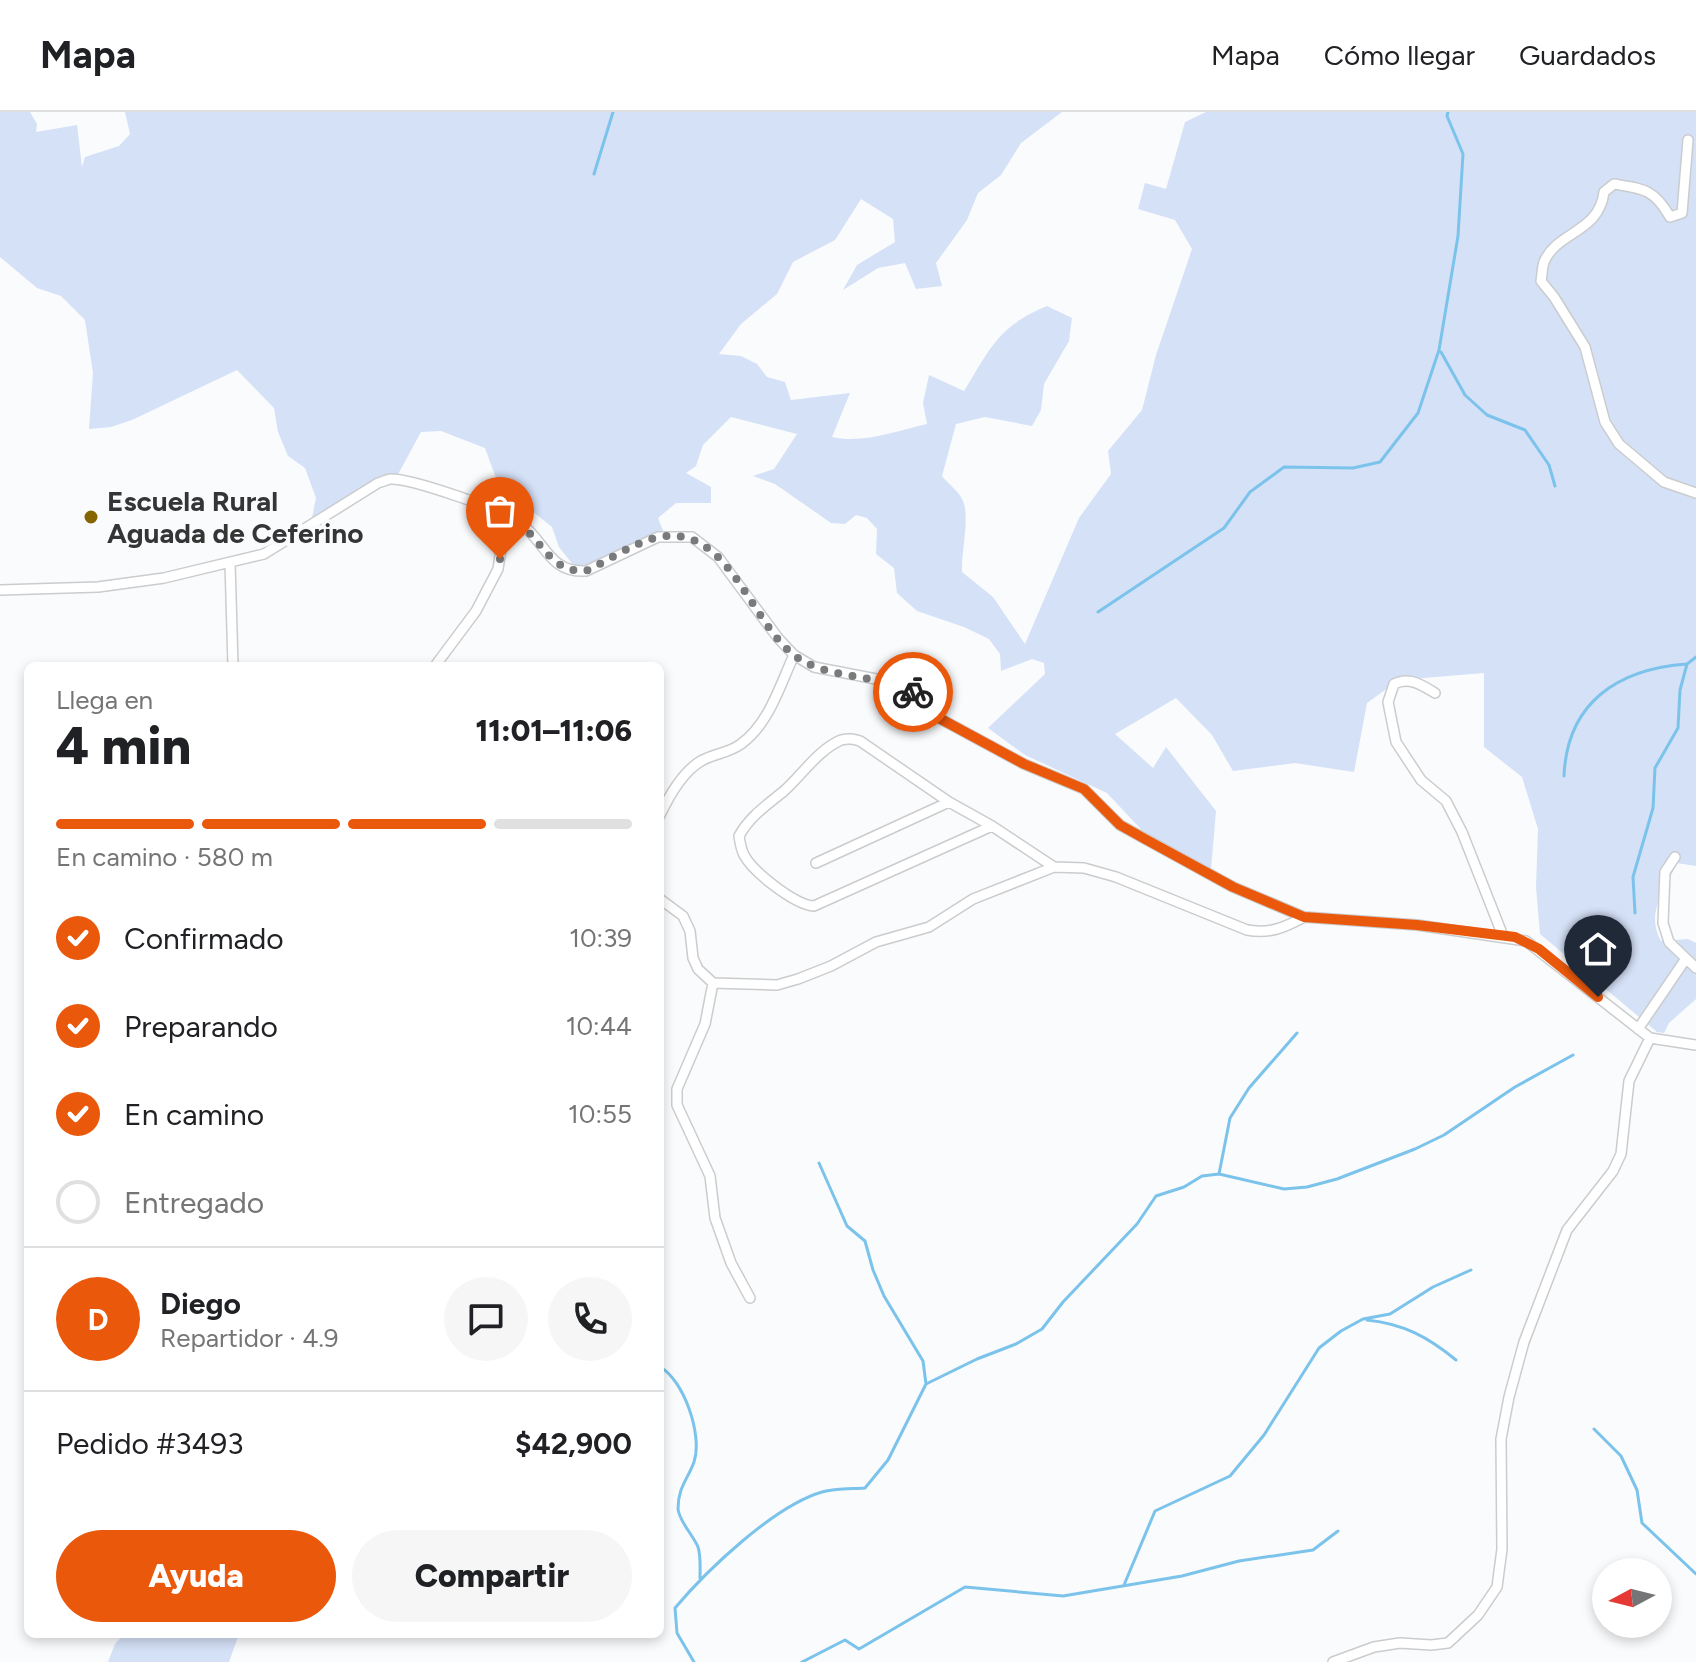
<!DOCTYPE html>
<html lang="es">
<meta charset="utf-8">
<style>
:root{--surface:#fff;--page:#f6f6f6;--text:#202124;--muted:#757577;--line:#e0e0e0;--accent:#ea580c}
body{margin:0;font-family:Figtree,sans-serif;background:var(--page);color:var(--text);height:100vh;display:flex;flex-direction:column;font-size:30px;white-space:nowrap}
*{box-sizing:border-box;margin:0}
p{font-size:26px;color:var(--muted)}
.icon{flex:none;width:44px;height:44px;fill:none;stroke:currentColor;stroke-width:2;stroke-linecap:round;stroke-linejoin:round}
.map{position:relative;flex:1;overflow:hidden}
.drawer{position:absolute;left:24px;top:550px;width:640px;height:976px;display:flex;flex-direction:column;background:var(--surface);border-radius:12px;box-shadow:0 4px 12px #0003}
.drawer>*{flex:none}
.needle{width:52px;rotate:263deg}
.tools{position:absolute;left:1592px;top:1446px;display:grid;gap:16px}
.tools a{display:grid;place-items:center;width:80px;height:80px;border-radius:50%;background:var(--surface);box-shadow:0 4px 12px #0003;font-size:40px}
.pin{position:absolute;display:grid;place-items:center;width:68px;height:68px;color:#fff;margin:-82px -34px;border-radius:50% 50% 50% 0;rotate:-45deg;box-shadow:0 0 8px #0007}
.pin .icon{rotate:45deg}
.courier{position:absolute;display:grid;place-items:center;width:80px;height:80px;margin:-40px;border:6px solid #ea580c;border-radius:50%;background:#fff;color:#222;box-shadow:0 2px 10px #0007}
.head em{font-style:normal;font-weight:800}
.head div{display:flex;flex-direction:column-reverse}
.head{display:flex;align-items:center;justify-content:space-between;height:136px;padding:0 32px}
h1{font-size:52px;font-weight:800;line-height:60px}
.bar{display:grid;grid-template-columns:repeat(4,1fr);gap:12px 8px;align-content:center;height:96px;padding:0 32px}
.bar i{height:10px;border-radius:6px;background:var(--line)}
.bar .current{background:var(--accent)}
.bar p{grid-column:span 4}
.line{display:flex;align-items:center;gap:20px;padding:0 32px;border-top:2px solid var(--line)}
.line div{flex:1}
.round{display:grid;place-items:center;flex:none;width:84px;height:84px;border-radius:42px;background:var(--page)}
ol{padding:0 32px;list-style:none}
li{display:flex;align-items:center;gap:24px;height:88px}
li p{margin-inline-start:auto}
li .icon{padding:8px;border-radius:50%;background:var(--accent);color:#fff;stroke-width:4}
li:last-child{color:var(--muted)}
li i{width:44px;height:44px;border:4px solid var(--line);border-radius:50%}
.action{display:flex;gap:16px;margin-top:auto;padding:16px 32px}
.action a{flex:1;height:92px;border-radius:48px;background:var(--accent);color:#fff;font-size:32px;font-weight:800;line-height:92px;text-align:center}
.action a+a{background:var(--page);color:var(--text)}
header{display:flex;align-items:center;gap:48px;box-sizing:border-box;height:112px;padding:0 40px;background:var(--surface);border-bottom:2px solid var(--line)}
header strong{font-size:38px}
nav{display:flex;gap:44px;margin-inline-start:auto;font-size:28px}
.map>svg:first-child{display:block}
.green{fill:#d5e1f7}
.lines{fill:none;stroke-linecap:round;stroke-linejoin:round}
.stream{stroke:#7bc3eb;stroke-width:3}
.minor-casing{stroke:#caccce;stroke-width:12}
.minor{stroke:#fff;stroke-width:9}
.done{stroke:#797a7b;stroke-width:8;stroke-dasharray:0 14.4}
.route{stroke:#ea580c;stroke-width:10}
.poi-dot{fill:#866500;stroke:#fafbfd;stroke-width:3}
.labels{text-anchor:middle;dominant-baseline:central;stroke-width:8;stroke-linejoin:round;paint-order:stroke}
.poi-label{font-size:28px;font-weight:bold;fill:#343535;stroke:#fafbfd;text-anchor:start}
</style>
<header>
<strong>Mapa</strong>
<nav><a>Mapa</a><a>Cómo llegar</a><a>Guardados</a></nav>
</header>
<div class="map">
<svg width="1696" height="1550" viewBox="0 0 1696 1550">
<rect width="100%" height="100%" fill="#fafbfd"/>
<path class="green" d="M0,0H30L37,12L36,20L77,13L82,55L85,45L119,34L130,22L125,0H1062L1021,31L1001,63L978,81L967,108L936,151L942,174L916,177L905,151L878,156L843,178L857,153L895,130L893,107L861,87L835,128L793,150L777,182L741,212L719,242L741,244L757,252L767,265L785,270L791,288L850,281L832,325C863,332 896,319 927,312L923,291L929,263L964,279C990,237 998,214 1047,194L1072,206L1069,229L1044,272L1041,298L1032,314L985,305L956,312L942,364C948,372 960,380 963,389C970,406 961,440 962,460L993,485L1025,532L1079,406L1111,362L1108,339L1142,298L1156,243L1192,137L1175,108L1138,97L1145,71L1166,77L1185,10L1206,0H1696V754L1677,751C1665,778 1645,801 1661,829L1688,827L1696,831V887L1669,911L1664,921L1657,920L1540,822L1536,775L1538,717L1522,665L1484,635V561L1399,568L1367,591L1354,660L1295,651L1233,659L1212,623L1176,586L1115,622L1153,656L1166,635L1216,699L1211,757L1151,728L1107,681L1025,643L988,616L1045,562L1044,551L1032,547L1001,559L1000,542L989,527L964,515L917,499L897,481L894,456L876,442L877,417L867,406L856,403L845,412L831,411L775,372L753,364L774,357L797,322L731,305L703,333L696,354L686,361L711,375V391H676L658,406L666,426L614,452L594,457L574,454L559,435L552,415L532,399L501,388L500,377L485,336L441,319L421,320L396,366L310,416L316,386L305,356L288,344L278,320L274,296L237,258L132,308L111,315L89,317L93,261L85,208L61,184L37,176L0,145Z
M124,1522H239L229,1550H108L115,1532Z"/>
<g class="lines">
<path class="stream" d="M594,62L613,0
M1441,240L1465,283L1487,303L1525,318L1549,353L1555,374
M1098,500L1224,416L1250,380L1284,355L1353,356L1380,350L1418,301L1439,238L1458,124L1463,42L1447,4L1448,0
M1564,664C1567,591 1617,557 1687,552
M1635,801L1633,765L1653,696L1655,656L1678,616L1680,578L1687,552L1696,545
M819,1051L847,1114L865,1129L873,1158L884,1184L923,1249L926,1272
M1219,1062L1230,1006L1249,976L1297,921
M1367,1208C1404,1212 1428,1225 1456,1248
M660,1255C684,1268 703,1324 694,1350C688,1367 678,1375 678,1397C679,1409 693,1423 698,1435C701,1444 700,1456 700,1466
M1594,1317L1621,1344L1637,1378L1642,1411L1696,1462
M1124,1473L1155,1399L1230,1364L1264,1323L1319,1236L1341,1219L1363,1207L1390,1202L1433,1175L1471,1158
M694,1550L677,1521L675,1496C707,1458 774,1394 822,1380C835,1376 851,1377 865,1376L888,1348L926,1272L977,1247L1016,1232L1042,1217L1063,1190L1137,1112L1156,1084L1184,1075L1202,1064L1219,1062L1284,1077L1307,1075L1337,1067L1415,1037L1444,1023L1515,975L1573,943
M802,1550L845,1528L859,1537L965,1475L1063,1484L1182,1464L1239,1449L1313,1438L1338,1419"/>
<defs>
<path id="minor" d="M1688,28L1682,101L1670,105C1654,77 1644,77 1614,72L1604,80C1599,121 1557,119 1544,150C1542,156 1542,164 1541,169L1554,185L1585,235L1605,310L1619,332L1664,370L1696,381
M230,450L233,554
M0,478L98,475L164,466L264,442L378,371C382,370 386,368 390,367C411,366 502,398 519,410C546,429 548,461 586,459L658,425H692L718,445L778,526L794,543L814,555L902,572L914,580L937,605L1024,652L1084,677L1120,713L1233,775L1304,805L1417,813L1526,829L1650,926L1696,933
M435,554L476,499L498,457L506,405
M1435,581C1422,573 1409,564 1394,572L1388,590L1396,630L1421,668L1446,689L1462,720L1503,824
M660,703C669,684 682,660 701,649C713,642 729,641 741,632C769,612 780,573 794,543
M992,714L814,794C795,793 753,760 744,743C741,737 740,731 739,724C750,704 767,693 784,679C802,663 818,638 841,628C849,626 853,627 860,629L949,690L992,714L1054,755
M1675,745L1665,760L1663,811L1669,830L1696,856
M816,751L949,690
M660,787L683,804L690,819L693,846L698,857L713,871L705,912L677,977V993L710,1064L715,1106L731,1151L750,1186
M713,871L777,873L798,867L831,854L876,830L929,815L973,787L1054,755L1084,756L1116,765L1247,818C1269,822 1284,816 1304,805
M1638,917L1685,848
M1333,1550L1374,1535L1400,1531L1431,1533L1448,1531L1478,1503L1497,1475L1502,1437L1501,1327L1509,1285L1524,1230L1567,1118L1613,1059L1621,1042L1629,969L1650,926"/>
</defs>
<use href="#minor" class="minor-casing"/>
<use href="#minor" class="minor"/>
</g>
<g class="lines">
<path class="done" d="M500,447L506,405C541,418 545,461 586,459C607,449 637,429 659,425C729,412 749,509 795,544C820,563 870,566 902,572L913,580"/>
<path class="route" d="M913,580L937,605L1024,652L1084,677L1120,713L1145,727L1233,775L1304,805L1417,813L1515,825L1539,837L1598,885"/>
</g>
<circle class="poi-dot" cx="91" cy="405" r="8"/>
<g class="labels">
<g class="poi-label">
<text x="107" y="389">Escuela Rural<tspan x="107" dy="32">Aguada de Ceferino</tspan></text>
</g>
</g>
</svg>
<div class="tools">
<a><svg class="needle" viewBox="-14 -14 28 28"><path d="M0-13l5 13h-10z" fill="#e53935"/><path d="M0 13l5-13h-10z" fill="#757577"/></svg></a>
</div>
<div class="pin" style="left:500px;top:447px;background:#ea580c"><svg class="icon" aria-label="bag" viewBox="0 0 24 24"><path d="M5 8h14l-1 12H6zM9 8a3 3 0 0 1 6 0"/></svg></div>
<div class="pin" style="left:1598px;top:885px;background:#1f2937"><svg class="icon" aria-label="home" viewBox="0 0 24 24"><path d="M3 11l9-7 9 7M6 9v11h12V9"/></svg></div>
<div class="courier" style="left:913px;top:580px"><svg class="icon" aria-label="bike" viewBox="0 0 24 24"><circle cx="6" cy="16" r="4"/><circle cx="18" cy="16" r="4"/><path d="M6 16l4-8h5l3 8M10 8l3 8H6M13 5h3"/></svg></div>
<section class="drawer">
<div class="head"><div><h1>4 min</h1><p>Llega en</p></div><em>11:01–11:06</em></div>
<div class="bar"><i class="current"></i><i class="current"></i><i class="current"></i><i></i><p>En camino · 580 m</p></div>
<ol>
<li><svg class="icon" aria-label="check" viewBox="0 0 24 24"><path d="M5 12l5 5 9-10"/></svg>Confirmado<p>10:39</p></li>
<li><svg class="icon" aria-label="check" viewBox="0 0 24 24"><path d="M5 12l5 5 9-10"/></svg>Preparando<p>10:44</p></li>
<li><svg class="icon" aria-label="check" viewBox="0 0 24 24"><path d="M5 12l5 5 9-10"/></svg>En camino<p>10:55</p></li>
<li><i></i>Entregado</li>
</ol>
<div class="line" style="height:144px"><b class="round" style="background:var(--accent);color:#fff">D</b><div><b>Diego</b><p>Repartidor · 4.9</p></div><a class="round"><svg class="icon" aria-label="chat" viewBox="0 0 24 24"><path d="M4 5h16v11H9l-5 4z"/></svg></a><a class="round"><svg class="icon" aria-label="phone" viewBox="0 0 24 24"><path d="M5 4h4l2 5-3 2q2 4 5 5l2-3 5 2v4C11 20 4 13 5 4z"/></svg></a></div>
<div class="line" style="height:104px"><div>Pedido #3493</div><b>$42,900</b></div>
<div class="action"><a>Ayuda</a><a>Compartir</a></div>
</section>
</div>
